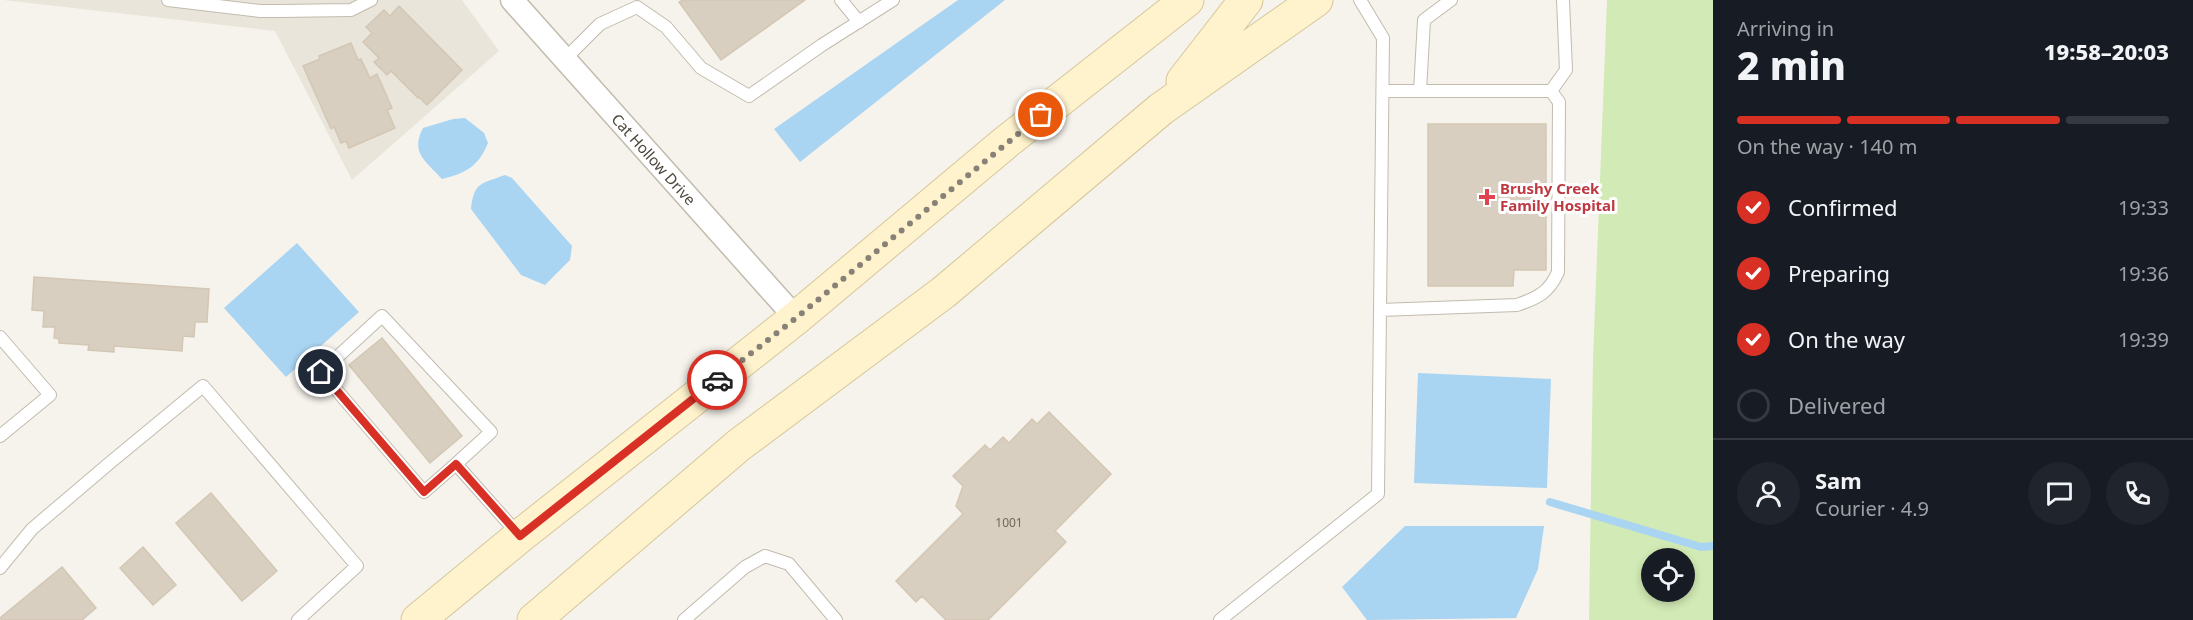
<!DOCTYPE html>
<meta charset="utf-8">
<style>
:root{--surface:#171b24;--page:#20242c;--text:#f1f3f6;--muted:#9ea1a6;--line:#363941;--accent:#d93025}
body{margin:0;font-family:"Noto Sans",sans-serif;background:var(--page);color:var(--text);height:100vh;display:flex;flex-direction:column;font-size:22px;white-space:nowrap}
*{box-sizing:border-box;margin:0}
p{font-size:20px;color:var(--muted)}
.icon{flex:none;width:33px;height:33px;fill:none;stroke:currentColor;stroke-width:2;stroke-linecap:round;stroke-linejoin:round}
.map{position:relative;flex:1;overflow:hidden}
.sheet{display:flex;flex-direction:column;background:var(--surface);width:480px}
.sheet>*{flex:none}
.controls{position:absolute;left:1641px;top:548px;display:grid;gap:12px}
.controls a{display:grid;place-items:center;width:54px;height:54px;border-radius:50%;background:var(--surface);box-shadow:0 3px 9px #0003;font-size:30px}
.pin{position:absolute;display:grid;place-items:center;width:51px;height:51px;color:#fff;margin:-26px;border:3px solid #fff;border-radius:50%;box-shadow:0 2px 6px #0007}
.courier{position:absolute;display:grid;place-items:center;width:60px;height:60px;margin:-30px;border:4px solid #d93025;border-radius:50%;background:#fff;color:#222;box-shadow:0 2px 8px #0007}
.head em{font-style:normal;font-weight:800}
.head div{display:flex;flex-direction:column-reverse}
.head{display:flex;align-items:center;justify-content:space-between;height:102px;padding:0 24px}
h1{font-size:39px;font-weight:800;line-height:45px}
.bar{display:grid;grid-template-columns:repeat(4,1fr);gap:9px 6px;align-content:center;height:72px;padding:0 24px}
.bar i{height:8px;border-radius:4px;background:var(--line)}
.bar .active{background:var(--accent)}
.bar p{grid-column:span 4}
.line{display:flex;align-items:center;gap:15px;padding:0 24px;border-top:2px solid var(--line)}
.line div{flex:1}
.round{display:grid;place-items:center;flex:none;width:63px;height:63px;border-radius:32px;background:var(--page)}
ol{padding:0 24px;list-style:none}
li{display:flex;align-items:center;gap:18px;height:66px}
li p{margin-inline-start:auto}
li .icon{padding:6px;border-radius:50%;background:var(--accent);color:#fff;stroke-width:4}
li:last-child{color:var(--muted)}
li i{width:33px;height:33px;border:3px solid var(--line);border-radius:50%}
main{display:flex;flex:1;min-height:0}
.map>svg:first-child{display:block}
.residential{fill:#eae5da}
.green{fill:#d2eab5;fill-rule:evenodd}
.water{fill:#a9d4f2}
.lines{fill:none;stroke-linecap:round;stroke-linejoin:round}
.stream{stroke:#a9d4f2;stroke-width:8}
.building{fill:#d8cfc1;stroke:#d3c7b4;stroke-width:1.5}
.service-casing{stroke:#c2bbae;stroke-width:14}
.minor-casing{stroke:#c2bbae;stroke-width:25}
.secondary-casing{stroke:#d6c79b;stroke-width:35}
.service{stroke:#fff;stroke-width:12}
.minor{stroke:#fff;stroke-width:22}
.secondary{stroke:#fff3cd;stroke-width:33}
.done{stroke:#878178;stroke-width:6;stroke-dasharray:0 10.8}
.route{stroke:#d93025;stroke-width:8}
.health-dot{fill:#e0444e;stroke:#fff;stroke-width:2}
.labels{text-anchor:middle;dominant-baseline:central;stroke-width:6;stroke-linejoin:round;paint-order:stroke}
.number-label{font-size:12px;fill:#6e675b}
.street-label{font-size:15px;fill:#4b4439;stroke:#fff}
.health-label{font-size:15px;font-weight:bold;fill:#be3a42;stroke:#fff;text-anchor:start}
</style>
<main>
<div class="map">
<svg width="1713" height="620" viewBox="0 0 1713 620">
<rect width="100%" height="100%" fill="#f6f3ec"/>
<path class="residential" d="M3,0H462L499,51L352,180L275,31Z"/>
<path class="green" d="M1607,0H1713V620H1589L1593,359ZM1652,558H1684V591H1652Z"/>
<path class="water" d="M958,0H1005L800,162L774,129Z
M465,118L484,133L488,143C478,167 466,173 442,179C426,161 410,153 423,128L453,119Z
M505,175L512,178L572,246L570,260L545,285L521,275L471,209C474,182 481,184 505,175Z
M297,243L359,312L286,377L224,308Z
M1418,373L1551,379L1547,488L1414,483Z
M1405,526H1544L1538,569L1516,618L1367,620L1342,587Z"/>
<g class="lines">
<path class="stream" d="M1550,502L1701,547L1713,546"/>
</g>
<path class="building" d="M683,0H805L721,60L679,2Z
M399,6L462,70L427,105L419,97L418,98L391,71L387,75L374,62L379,58L363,42L372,33L366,27L384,10L390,16Z
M351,43L358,60L361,59L370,78L377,74L392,108L387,110L395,128L349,148L346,141L341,143L334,127L331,129L303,66L320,59L319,56Z
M1428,124H1546V270H1514L1513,286H1428Z
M34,277L209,289L207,322H195L194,337L183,336L182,351L114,346V352L88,350L89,345L59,343V339L54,338L55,327H43L44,311L32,310Z
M382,338L462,436L430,463L349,365Z
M1049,412L1111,474L1055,531L1066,542L988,620H946L922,596L916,602L896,581L963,514L956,506L963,486L953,476L985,445L990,450L1003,437L1009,443L1032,419L1037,424Z
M211,493L277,571L242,601L176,523Z
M143,547L176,585L153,605L120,568Z
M62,567L96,608L82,620H2L0,618Z"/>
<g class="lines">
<defs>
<path id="service" d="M168,0L260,11H280L351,10L371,0
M841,0L859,22
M565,59L600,24L637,7L666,27L701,68L749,96L822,45L893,0
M1420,91L1424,20L1451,0
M1551,91L1566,70L1563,0
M1380,310L1517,305C1537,298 1549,293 1558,272L1559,102L1551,91H1383
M0,337L50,395L0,436
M456,464L424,492L321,372L382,316L491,432L456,464L519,535
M0,568L32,529L112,461L203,386L357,566L298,620
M684,620L745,567L765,556L789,564L836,620
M1220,620L1378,494L1383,38L1360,0"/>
<path id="minor" d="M512,0L796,318"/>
<path id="secondary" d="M1183,81L1246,0
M418,620L520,536L796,318L1005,143L1187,0
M534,620L739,445L944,292L1161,109L1316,0"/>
</defs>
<use href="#service" class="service-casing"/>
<use href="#minor" class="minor-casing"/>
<use href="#secondary" class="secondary-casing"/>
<use href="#service" class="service"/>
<use href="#minor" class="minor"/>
<use href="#secondary" class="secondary"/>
</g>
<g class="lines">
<path class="done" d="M717,380L796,318L1041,115"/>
<path class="route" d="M321,372L424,492L456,464L520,536L717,380"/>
</g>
<path class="health-dot" d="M1484 188h6v6h6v6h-6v6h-6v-6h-6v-6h6z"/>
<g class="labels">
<g class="number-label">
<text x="1009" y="522">1001</text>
</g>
<g class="street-label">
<text transform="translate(654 159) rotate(48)">Cat Hollow Drive</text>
</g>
<g class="health-label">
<text x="1500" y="188">Brushy Creek<tspan x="1500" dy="17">Family Hospital</tspan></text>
</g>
</g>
</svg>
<div class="controls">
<a><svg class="icon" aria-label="locate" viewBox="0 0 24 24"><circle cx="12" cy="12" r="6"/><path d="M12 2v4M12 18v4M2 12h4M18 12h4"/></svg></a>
</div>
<div class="pin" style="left:1041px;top:115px;background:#ea580c"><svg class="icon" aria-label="bag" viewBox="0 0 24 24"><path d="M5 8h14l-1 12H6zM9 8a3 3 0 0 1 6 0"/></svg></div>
<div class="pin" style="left:321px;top:372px;background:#1f2937"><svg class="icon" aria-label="home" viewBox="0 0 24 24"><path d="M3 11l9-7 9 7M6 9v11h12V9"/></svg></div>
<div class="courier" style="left:717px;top:380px"><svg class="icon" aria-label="car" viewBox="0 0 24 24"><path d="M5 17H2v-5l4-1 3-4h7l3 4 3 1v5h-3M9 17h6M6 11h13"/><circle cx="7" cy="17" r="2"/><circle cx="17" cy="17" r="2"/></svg></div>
</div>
<section class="sheet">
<div class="head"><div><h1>2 min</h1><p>Arriving in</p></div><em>19:58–20:03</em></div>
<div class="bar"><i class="active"></i><i class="active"></i><i class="active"></i><i></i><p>On the way · 140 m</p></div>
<ol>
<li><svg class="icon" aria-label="check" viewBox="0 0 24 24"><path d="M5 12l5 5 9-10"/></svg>Confirmed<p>19:33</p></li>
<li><svg class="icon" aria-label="check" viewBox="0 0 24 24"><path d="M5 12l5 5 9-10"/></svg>Preparing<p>19:36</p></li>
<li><svg class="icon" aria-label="check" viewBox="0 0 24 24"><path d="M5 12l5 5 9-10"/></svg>On the way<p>19:39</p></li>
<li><i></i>Delivered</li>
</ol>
<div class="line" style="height:108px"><a class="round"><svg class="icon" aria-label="person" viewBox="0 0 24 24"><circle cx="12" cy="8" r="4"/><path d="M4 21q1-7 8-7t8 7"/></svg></a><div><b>Sam</b><p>Courier · 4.9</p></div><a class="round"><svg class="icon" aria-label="chat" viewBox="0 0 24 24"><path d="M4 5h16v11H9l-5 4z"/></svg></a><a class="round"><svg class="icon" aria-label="phone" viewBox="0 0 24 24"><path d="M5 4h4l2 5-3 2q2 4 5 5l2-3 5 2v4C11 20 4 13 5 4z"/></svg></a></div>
</section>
</main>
